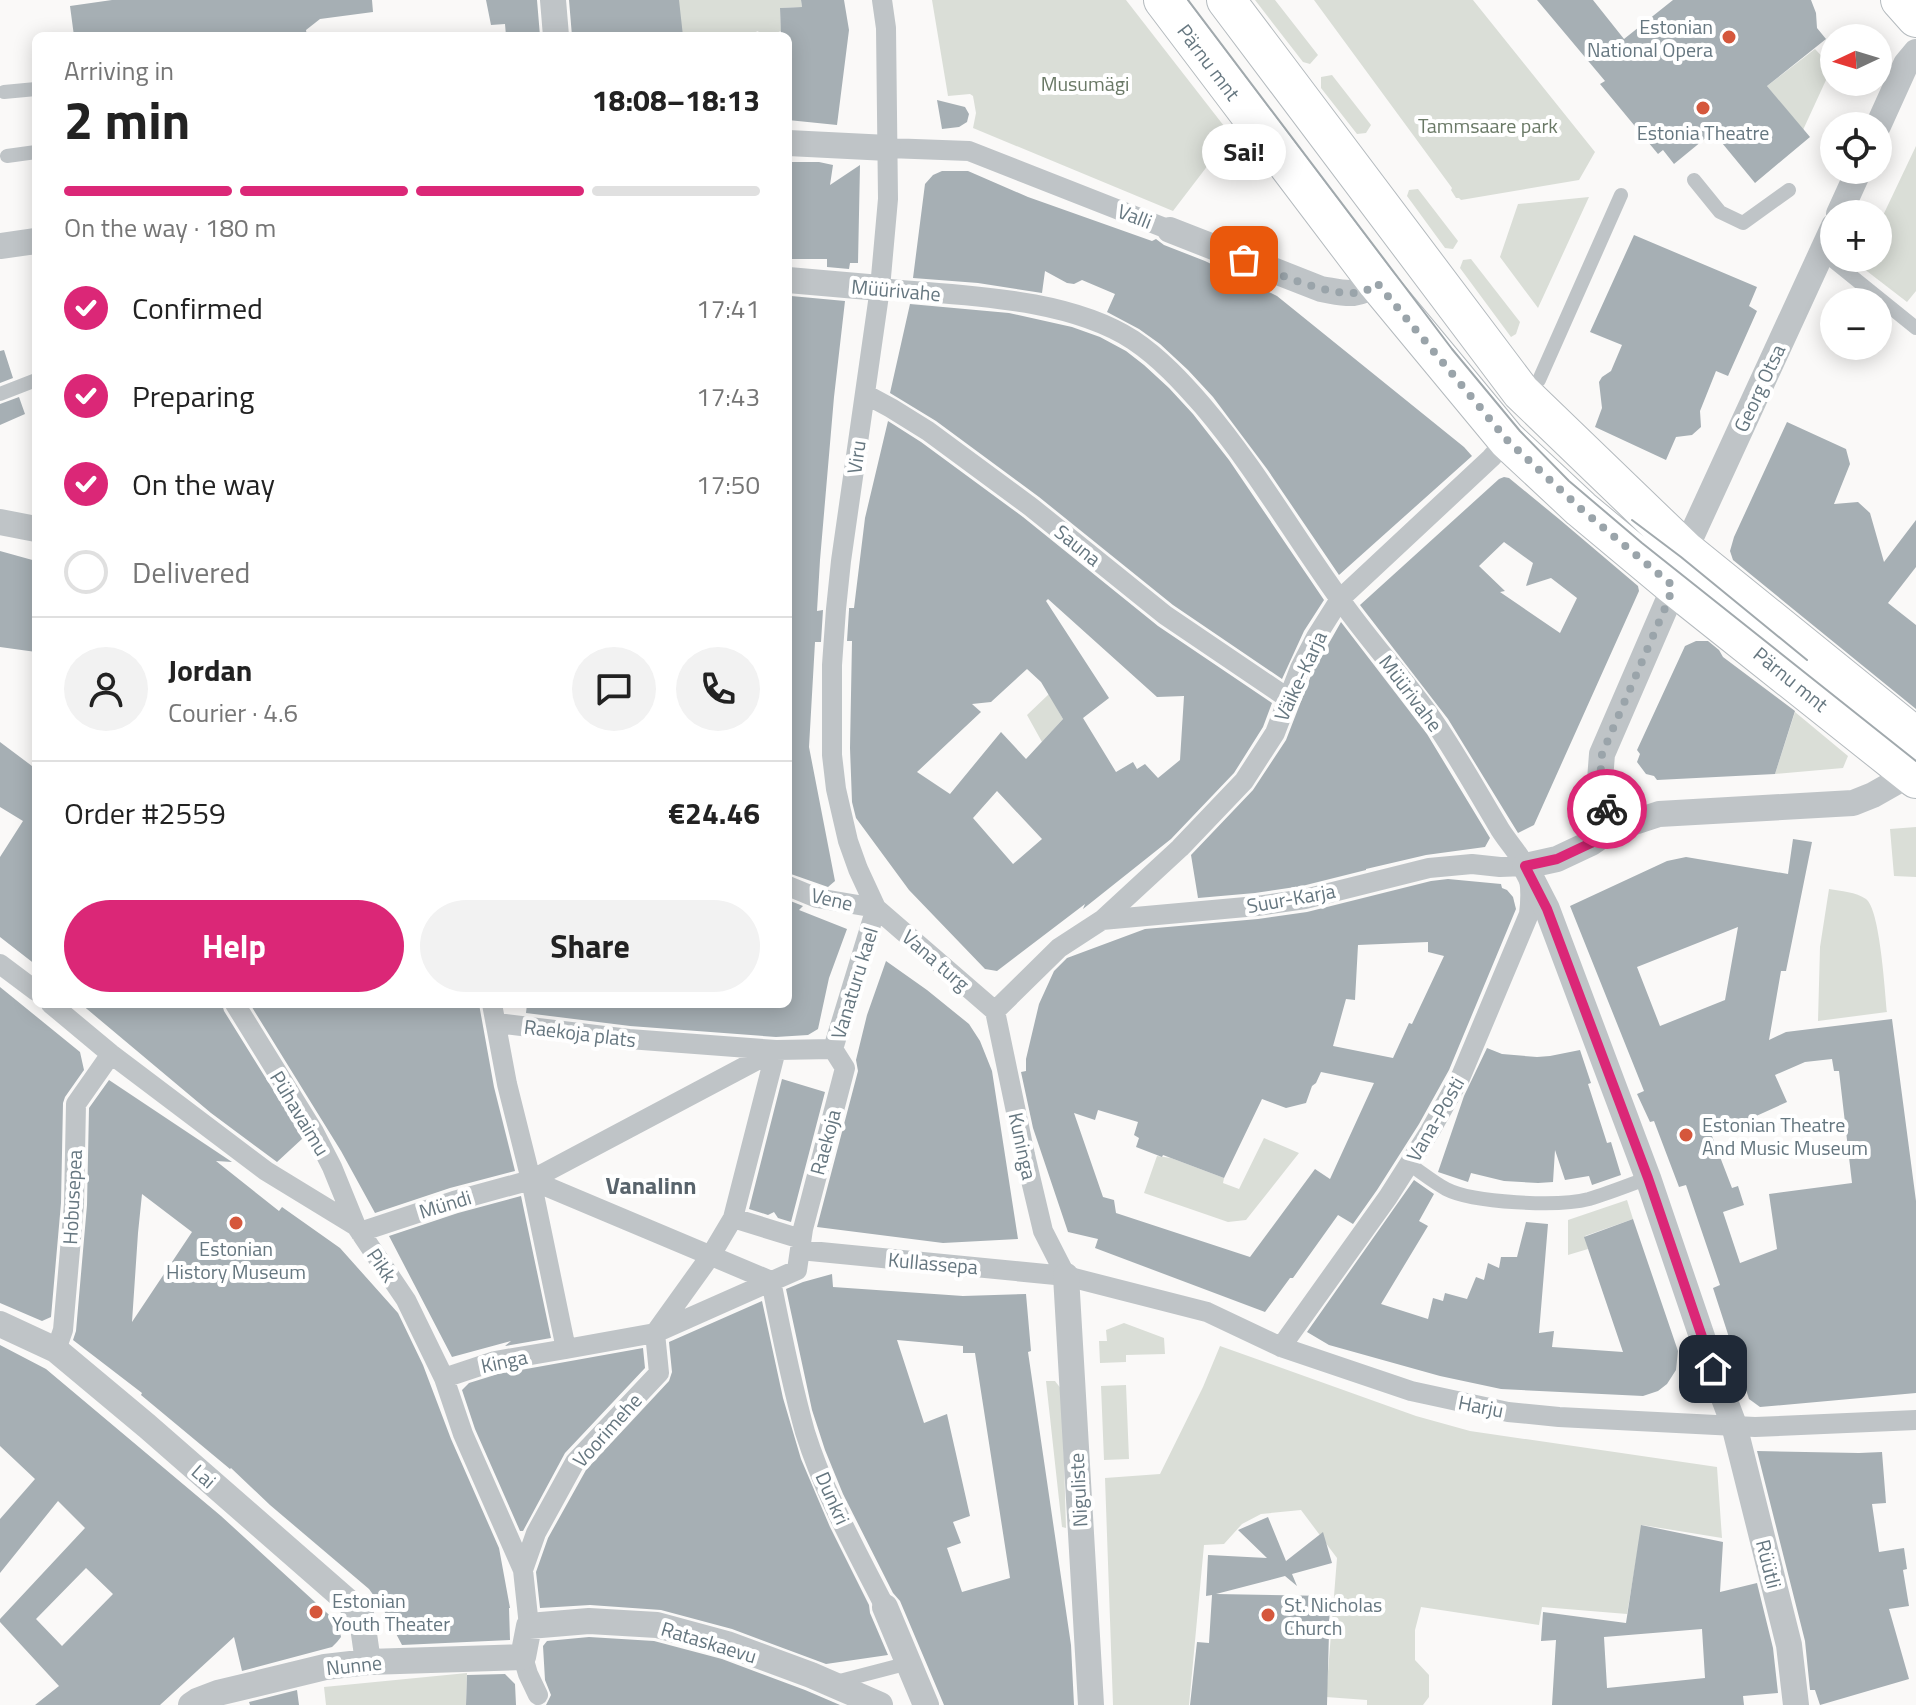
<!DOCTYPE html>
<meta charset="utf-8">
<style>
:root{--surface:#fff;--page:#f2f2f2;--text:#222;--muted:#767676;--line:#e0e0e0;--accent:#db2777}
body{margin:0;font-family:"Titillium Web",sans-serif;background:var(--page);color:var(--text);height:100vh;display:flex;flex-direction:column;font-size:30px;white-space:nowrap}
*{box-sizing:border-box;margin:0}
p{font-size:26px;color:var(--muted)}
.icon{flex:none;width:44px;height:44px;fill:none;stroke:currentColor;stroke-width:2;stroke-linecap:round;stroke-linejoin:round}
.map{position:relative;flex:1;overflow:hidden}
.details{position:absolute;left:32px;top:32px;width:760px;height:976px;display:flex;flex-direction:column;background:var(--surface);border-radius:12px;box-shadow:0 4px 20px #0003}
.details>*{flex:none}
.needle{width:52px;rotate:266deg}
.tools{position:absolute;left:1820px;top:24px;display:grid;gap:16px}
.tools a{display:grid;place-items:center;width:72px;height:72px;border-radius:50%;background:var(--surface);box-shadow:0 4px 20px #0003;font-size:40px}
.pin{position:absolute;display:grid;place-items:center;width:68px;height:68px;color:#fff;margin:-34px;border-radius:16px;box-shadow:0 4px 12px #0006}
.courier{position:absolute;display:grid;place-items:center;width:80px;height:80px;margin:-40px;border:6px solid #db2777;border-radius:50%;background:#fff;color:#222;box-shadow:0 2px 10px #0007}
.bubble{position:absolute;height:56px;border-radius:28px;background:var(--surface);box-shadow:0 4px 20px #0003;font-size:26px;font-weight:700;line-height:56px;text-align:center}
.headline em{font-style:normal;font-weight:700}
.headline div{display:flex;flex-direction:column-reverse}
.headline{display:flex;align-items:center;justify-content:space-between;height:136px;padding:0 32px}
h1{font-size:52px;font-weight:700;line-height:60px}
.bar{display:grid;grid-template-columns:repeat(4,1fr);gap:12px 8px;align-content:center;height:96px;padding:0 32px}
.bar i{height:10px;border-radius:6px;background:var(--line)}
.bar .selected{background:var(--accent)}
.bar p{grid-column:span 4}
.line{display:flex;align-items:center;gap:20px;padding:0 32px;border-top:2px solid var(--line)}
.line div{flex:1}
.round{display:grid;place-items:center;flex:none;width:84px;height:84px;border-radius:42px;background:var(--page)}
ol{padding:0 32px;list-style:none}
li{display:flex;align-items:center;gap:24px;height:88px}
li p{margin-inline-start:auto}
li .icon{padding:8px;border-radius:50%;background:var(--accent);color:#fff;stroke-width:4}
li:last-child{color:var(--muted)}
li i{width:44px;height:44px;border:4px solid var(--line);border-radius:50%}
.button{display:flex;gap:16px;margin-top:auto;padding:16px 32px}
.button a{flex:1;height:92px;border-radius:48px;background:var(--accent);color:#fff;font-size:32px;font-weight:700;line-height:92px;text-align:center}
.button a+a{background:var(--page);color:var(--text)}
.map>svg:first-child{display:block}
.green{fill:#daded7}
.building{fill:#a6afb4;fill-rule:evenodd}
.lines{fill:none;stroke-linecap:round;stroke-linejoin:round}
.secondary-casing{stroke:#b4babe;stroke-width:40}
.service{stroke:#bfc4c7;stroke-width:14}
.pedestrian{stroke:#bfc4c7;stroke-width:20}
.minor{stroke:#bfc4c7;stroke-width:26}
.secondary{stroke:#fff;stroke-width:38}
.tram{stroke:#a1a9ad;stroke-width:2}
.done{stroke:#9aa4aa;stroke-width:8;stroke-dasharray:0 14.4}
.route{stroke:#db2777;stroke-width:10}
.poi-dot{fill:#d5573c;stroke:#fff;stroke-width:3}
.labels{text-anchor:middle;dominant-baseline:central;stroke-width:8;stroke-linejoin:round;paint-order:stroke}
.poi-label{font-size:20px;fill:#667780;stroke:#fff;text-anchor:start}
.street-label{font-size:20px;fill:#667780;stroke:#fff}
.park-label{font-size:20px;fill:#6a7966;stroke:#fff}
.quarter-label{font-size:24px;font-weight:bold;fill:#59646c;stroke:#fff}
</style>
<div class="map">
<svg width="1916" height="1705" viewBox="0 0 1916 1705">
<rect width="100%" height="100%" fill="#faf9f8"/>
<path class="green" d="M657,0H801L802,7L780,8L781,31L768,36H761L758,31L746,36H665Z
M932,0H1126L1231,135L1173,211L973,128L976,113L973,96L970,94L948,96Z
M1255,0H1275L1318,55L1310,64L1303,62Z
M1314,0H1473L1595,152L1579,180L1461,200L1459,198H1456L1451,190L1452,188Z
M1815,49L1832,67L1803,130L1767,86Z
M1332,75L1371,125L1366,133L1357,134L1321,88V77Z
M1916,146V291L1907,302L1859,265L1863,258H1878V226Z
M1418,189L1458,241L1453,249L1445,248L1407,196L1409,190Z
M1589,197L1538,308L1500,257L1518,204Z
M1471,259L1520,322L1516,334L1511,337L1460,268L1463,260Z
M1049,694L1063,719L1042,742L1027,715Z
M1795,712L1848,756L1843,768L1775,774Z
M1916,827V877L1894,876L1890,829Z
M1829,889C1841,891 1856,892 1866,899C1880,909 1885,992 1887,1012L1818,1021L1820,947Z
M1264,1138L1299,1153L1246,1220L1228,1222L1144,1193L1157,1156L1171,1158L1224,1178L1223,1183L1239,1189Z
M1627,1200L1633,1219L1585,1236L1588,1249L1568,1255V1220Z
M1124,1323L1164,1338L1165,1354L1126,1355V1362L1100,1363L1099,1341H1107L1106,1330Z
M1220,1346L1416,1416L1470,1431L1717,1467L1722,1538L1642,1525L1627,1614L1542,1607L1539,1625L1421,1607L1415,1630V1660L1429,1675V1697L1423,1705H1367V1700L1326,1697L1337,1558L1301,1510L1261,1514L1242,1524L1224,1544L1204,1545L1189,1705H1113L1105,1478L1160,1474L1203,1387Z
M1046,1381H1055L1062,1390L1066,1528L1062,1527Z
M1126,1385L1129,1459L1104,1460L1101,1386Z
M467,1673L466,1705H326L324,1687Z"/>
<path class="building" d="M112,0H372L373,12L320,19L306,30L307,36H74L70,6Z
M486,0H537L540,36H506L505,24L491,25Z
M569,0H679L683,36H572Z
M801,0H844L849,30L837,125L788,120V36H781L780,8L802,7Z
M1537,0H1593L1624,39L1673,0H1811L1816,13L1817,28L1826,39L1767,86L1810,137L1755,183L1713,132L1674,164L1663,150L1658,154L1600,84L1605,81Z
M937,100L965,107L969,114L967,122L959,127L942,129Z
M788,162H819L833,165L830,185L860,165L858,263H850L849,269L827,267V259H788Z
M942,171H968L1028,197L1152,241L1156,239L1164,245L1205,261L1277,296L1464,447L1472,456L1339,575L1267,469L1213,397L1188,370L1160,344L1139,329L1107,312L1115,294L1082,280L1074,284L1067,283L1045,271L1042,293L978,283L913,278L925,184L933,175Z
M1634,235L1757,287L1749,306L1757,311L1728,376L1716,371L1700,411L1701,427L1692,435L1676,437L1666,460L1595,427L1602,408L1599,382L1602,377L1611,371L1622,345L1590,332Z
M791,296L845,301L834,397L820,560L817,611L823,610L821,642H815L809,747L835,881L828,887L788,873V302H790Z
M910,304L1009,313L1072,327L1100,337L1126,351L1144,365L1169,388L1193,414L1229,460L1324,600L1304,631L1282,679L1173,605L1039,497L936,421L890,393Z
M4,350L13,378L0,383V351Z
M19,397L25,414L0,425V404Z
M888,421L921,442L1023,517L1158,626L1272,703L1263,727L1234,773L1171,839L1083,909L1085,904L997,971L985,969L909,890L856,818L852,802L850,748L852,641H847L849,610V608H854L865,518ZM1048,599L1157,697L1184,696L1180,760L1158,778L1145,764L1137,769L1133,762L1116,772L1083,718L1109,698L1046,601ZM1027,669L1041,682L1063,719L1026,759L1001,732L950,794L917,772L981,712L972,704L991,702ZM997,791L1042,839L1013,864L973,818Z
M1787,422L1846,449L1850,464L1834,504L1858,502L1870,513L1884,562L1916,520V567L1888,603L1916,625V709L1733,560L1730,551L1734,537Z
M1504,477L1509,478L1559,519L1638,586L1639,591L1534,825L1518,833L1448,719L1360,605L1499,479ZM1504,542L1533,563L1526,586L1551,578L1577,598L1560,633L1500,592L1505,591L1479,566Z
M0,551L36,561V652L0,647Z
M1341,622L1427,734L1490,838L1485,847L1426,855L1366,869V870L1302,886L1255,893L1198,898L1191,855L1253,790L1286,740L1312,673Z
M1696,641H1708L1719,650L1723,657L1795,711L1775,774L1657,780L1654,776L1646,774L1637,762L1640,754L1637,750L1685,646Z
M0,742L36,769V965L0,937V857L23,821L0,807Z
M1793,839L1812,842L1786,971H1781L1769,1040L1786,1032L1892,1019L1916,1201V1393L1760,1407L1749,1399L1713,1288L1720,1285L1686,1185L1679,1187L1654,1121L1650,1122L1637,1094L1644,1091L1570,906L1667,861L1686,857L1788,874ZM1738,927L1725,1000L1660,1026L1637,967ZM1832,1059L1834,1071H1839L1852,1183L1769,1194L1777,1249L1740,1263L1723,1212L1744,1205L1738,1186L1732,1188L1712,1136L1787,1102L1775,1075L1805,1062Z
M1448,879L1501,884L1502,888L1507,890L1513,897L1516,909L1449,1070L1419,1124L1377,1190L1353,1224L1338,1215L1293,1278H1290L1265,1312L1095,1248L1098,1239L1068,1232L1033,1128L1021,1072L1026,1071V1059L1039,1004L1054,971L1067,958L1145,929L1258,919L1307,912L1431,881ZM1428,942V952L1444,956L1412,1024L1409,1023L1393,1058L1333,1046L1346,999L1355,1000L1358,945ZM1321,1072L1374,1083L1330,1179L1315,1169L1250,1257L1116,1213L1114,1200L1103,1197L1074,1113L1095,1120L1098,1110L1138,1122L1134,1135L1139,1138L1136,1147L1162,1157L1163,1155L1224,1178L1262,1099L1286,1108L1306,1103L1312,1086L1316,1083Z
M788,900L803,906L799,910L847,929L829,978L818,1029L808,1035L776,1037L630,1026L526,1013L527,1004H788Z
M886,961L927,990L969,1024L980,1041L992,1071L1018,1239L943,1243L817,1227L858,1071L856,1060L867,1015Z
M0,987L80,1052L84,1070L65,1097L63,1103L61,1203L51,1317L42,1321L0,1303Z
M81,1004H222L224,1011L303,1138L277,1162L211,1113Z
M250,1004H479L494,1087L515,1171L450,1188L375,1213L341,1151Z
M1487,1048L1502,1054L1537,1057L1550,1056L1580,1050L1591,1083L1588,1084L1607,1143L1611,1142L1621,1175L1592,1185L1589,1176L1565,1180L1555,1150L1553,1182L1538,1183L1504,1181L1471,1173L1468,1182L1438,1172L1464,1096Z
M782,1079L825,1092L791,1222L778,1218L774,1212L768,1215L749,1209Z
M109,1080L232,1162L216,1161L279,1211L282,1207L340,1248L398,1313L423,1365L451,1439L499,1548L510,1608H509L510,1640L402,1645L382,1607L369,1589L270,1505L231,1468L230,1469L141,1395L142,1393L73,1340L76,1331L87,1205L89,1108ZM142,1194L192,1232L132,1322L138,1233Z
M1414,1180L1434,1194L1419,1221L1428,1226L1381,1304L1428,1319L1433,1298L1443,1301L1445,1293L1467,1299L1476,1277L1484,1280L1488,1263L1499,1268L1501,1257H1517L1526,1222L1548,1224L1539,1333L1554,1331L1552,1347L1623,1352L1584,1237L1633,1219L1678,1351L1676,1370L1667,1384L1658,1391L1643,1396L1501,1389L1440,1376L1329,1345L1307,1332Z
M521,1196L551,1338L505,1346L511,1341L452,1357L389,1236L458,1213Z
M832,1274L833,1287L963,1296L1026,1294L1031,1351L1028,1352L1071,1645L1074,1705H944L900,1601L893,1593L843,1494L825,1450L812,1410L786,1289L803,1282ZM897,1340L963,1346V1353H975L1010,1578L962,1592L947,1548L961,1543L953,1522L970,1516L947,1414L924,1423Z
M762,1301L783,1398L801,1459L830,1527L869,1605L870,1613L888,1655L826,1664L732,1629L661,1610L590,1605L540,1608L536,1572L548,1538L586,1470L669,1381L672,1372L669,1342Z
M0,1345L46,1369L221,1516L338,1623L341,1637L337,1642L332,1647L242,1671L234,1637L160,1705H35L59,1686L0,1622V1619L85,1528L58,1501L0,1573V1519L35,1479L0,1446ZM86,1568L113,1594L62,1646L36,1619Z
M643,1348L645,1368L565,1453L523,1531H520L475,1429L462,1390L469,1383L498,1374Z
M1757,1451L1859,1453L1882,1452L1886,1503L1872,1504L1879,1552L1904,1548L1907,1569L1903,1570L1909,1606L1889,1609L1909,1679L1820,1705L1815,1690H1810L1805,1641Z
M1268,1517L1286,1561L1323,1532L1332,1563L1292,1574L1297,1586L1285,1576L1216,1594L1330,1596L1327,1705H1190L1197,1642L1209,1643L1212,1595L1206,1596L1208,1555L1267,1558L1238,1530Z
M1641,1525L1723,1542L1720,1592L1757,1583L1773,1648L1778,1693L1743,1696L1744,1705H1552L1556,1640L1541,1641L1543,1612L1626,1623ZM1702,1629L1705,1678L1607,1688L1604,1637Z
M589,1637L654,1641L722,1659L805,1690L840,1705H546L551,1695L545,1680L543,1646L547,1641Z
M505,1674L515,1684L516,1705H466L467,1675Z
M297,1690L299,1705H250L249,1702Z"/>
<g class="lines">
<defs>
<path id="secondary" d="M1163,0L1377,283L1507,440L1581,509L1672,585L1916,779
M1226,0L1521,392L1685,550L1916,737
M1900,0L1916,18"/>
</defs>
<use href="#secondary" class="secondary-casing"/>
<path class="service" d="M4,92L36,89
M7,156L36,152
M1694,180L1720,212L1743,223L1789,190
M1823,253L1916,328
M1521,392L1539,380L1621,195
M0,394L36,380
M1409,1164C1421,1172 1433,1182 1446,1189C1473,1203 1559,1207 1589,1199C1609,1193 1629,1185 1648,1178
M832,1683L909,1663"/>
<path class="pedestrian" d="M882,0L886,28L888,199L880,288L841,561L836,609L832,665V755L836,789L848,841L858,869L876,908L995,1011
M888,148L969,151L1170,230
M880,288C959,296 1065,296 1133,340C1160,358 1182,382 1203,406C1254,466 1293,534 1339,598C1367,638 1400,674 1428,713C1454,749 1475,788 1498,826C1505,839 1519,853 1525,866C1532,881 1531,898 1529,914L1461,1076L1430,1131L1388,1197L1281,1347
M865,394L891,408L928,431L1031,507L1165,615L1289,699
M788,886L817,898L876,908
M1102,920L1180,848L1244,781L1275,733L1300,668L1316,637L1340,599L1491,458L1507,440
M0,964L36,991
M51,1004L111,1054L266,1171L356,1226L406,1300L444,1378L463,1434L523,1570L529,1626
M235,1004L314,1132L332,1167L356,1226
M492,1004L507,1084L531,1180L566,1349L655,1333L797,1270L803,1229L845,1068L833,1049
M995,1011L1059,948L1102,920L1257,906L1305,899L1429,868L1472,864L1500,867L1525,866
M995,1011L1025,1155L1043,1231L1066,1276
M497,1023L629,1039L776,1050L733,1218L801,1239
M531,1180L771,1281
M360,1232L454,1201L531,1180L776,1050L833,1049L876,908
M800,1250L1066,1276L1207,1312L1281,1347L1411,1391L1508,1412L1559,1417L1755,1427L1916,1420
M771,1281C781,1332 791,1382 805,1432C824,1493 856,1550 885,1607
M56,1350L63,1330L74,1204L76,1104L111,1054
M444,1378L495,1361L566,1349
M523,1570L536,1533L575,1462L659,1373L655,1333L711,1255L733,1218
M523,1657L528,1674L538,1695"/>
<path class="minor" d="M553,0L556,36
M1878,126L1906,64L1916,52
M788,143L888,148
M1839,214L1859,170
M1170,230L1321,289C1345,293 1356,298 1377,283
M0,246L36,241
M788,280L880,288
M0,522L36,529
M1610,830L1606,800L1600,780L1602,754L1669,599L1685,550L1834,226
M1066,1276L1091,1705
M0,1324L56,1350L147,1426L361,1613L368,1662
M885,1607L926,1705
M191,1705L197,1701L218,1693L325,1667L368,1662L523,1657L529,1626L589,1621L657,1625L727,1644L811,1675L880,1705
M1796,1705L1789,1645L1734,1425L1713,1369L1648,1178L1547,909L1525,866L1557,859L1591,843L1610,830L1659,814L1853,803L1873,795L1910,774L1916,763"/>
<use href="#secondary" class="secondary"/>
<path class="tram" d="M1188,0L1452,349L1520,431L1569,481L1642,543L1916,761
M1632,520L1681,557L1807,660"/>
</g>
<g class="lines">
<path class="done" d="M1244,260C1272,271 1339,303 1367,290C1370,289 1374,286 1377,283L1507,440L1581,509L1672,585L1669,599L1602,754L1600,780L1607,809"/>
<path class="route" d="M1607,809L1610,830L1591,843L1557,859L1525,866L1547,909L1648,1178L1713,1369"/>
</g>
<g class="poi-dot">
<circle cx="1729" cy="37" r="8"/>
<circle cx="1703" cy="108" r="8"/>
<circle cx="1686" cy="1135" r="8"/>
<circle cx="236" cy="1223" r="8"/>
<circle cx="316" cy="1612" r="8"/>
<circle cx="1268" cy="1615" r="8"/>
</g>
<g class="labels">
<g class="poi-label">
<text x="1713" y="26" text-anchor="end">Estonian<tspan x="1713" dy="23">National Opera</tspan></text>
<text x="1703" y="132" text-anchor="middle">Estonia Theatre</text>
<text x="1702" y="1124">Estonian Theatre<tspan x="1702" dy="23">And Music Museum</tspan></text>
<text x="236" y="1248" text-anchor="middle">Estonian<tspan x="236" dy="23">History Museum</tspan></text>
<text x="332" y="1600">Estonian<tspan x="332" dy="23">Youth Theater</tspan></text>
<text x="1284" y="1604">St. Nicholas<tspan x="1284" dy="23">Church</tspan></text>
</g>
<g class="street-label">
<text transform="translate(1209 62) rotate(53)">Pärnu mnt</text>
<text transform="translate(1135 216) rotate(21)">Valli</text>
<text transform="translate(896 290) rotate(5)">Müürivahe</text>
<text transform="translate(1759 388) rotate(-65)">Georg Otsa</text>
<text transform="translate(856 457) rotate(-82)">Viru</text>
<text transform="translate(1078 545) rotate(39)">Sauna</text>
<text transform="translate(1300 676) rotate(-65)">Väike-Karja</text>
<text transform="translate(1791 679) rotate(39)">Pärnu mnt</text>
<text transform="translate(1411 693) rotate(53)">Müürivahe</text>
<text transform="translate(1291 898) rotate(-10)">Suur-Karja</text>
<text transform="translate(832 899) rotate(13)">Vene</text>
<text transform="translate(936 960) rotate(41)">Vana turg</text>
<text transform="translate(854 983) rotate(-73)">Vanaturu kael</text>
<text transform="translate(580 1033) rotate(7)">Raekoja plats</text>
<text transform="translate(300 1113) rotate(59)">Pühavaimu</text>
<text transform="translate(1435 1119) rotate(-60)">Vana-Posti</text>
<text transform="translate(825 1142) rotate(-75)">Raekoja</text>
<text transform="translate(1023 1146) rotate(78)">Kuninga</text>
<text transform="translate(72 1197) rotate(-87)">Hobusepea</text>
<text transform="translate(445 1204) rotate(-17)">Mündi</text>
<text transform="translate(933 1263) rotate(5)">Kullassepa</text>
<text transform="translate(382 1265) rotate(56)">Pikk</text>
<text transform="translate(504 1361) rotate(-12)">Kinga</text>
<text transform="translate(1481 1406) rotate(11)">Harju</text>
<text transform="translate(607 1430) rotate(-48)">Voorimehe</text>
<text transform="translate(204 1476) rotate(41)">Lai</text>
<text transform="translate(1078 1490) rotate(-93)">Niguliste</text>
<text transform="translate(833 1498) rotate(66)">Dunkri</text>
<text transform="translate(1769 1564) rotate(76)">Rüütli</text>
<text transform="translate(709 1642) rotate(17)">Rataskaevu</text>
<text transform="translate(354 1665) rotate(-6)">Nunne</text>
</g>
<g class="park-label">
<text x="1085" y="83">Musumägi</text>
<text x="1488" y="125">Tammsaare park</text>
</g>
<g class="quarter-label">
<text x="651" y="1185">Vanalinn</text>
</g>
</g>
</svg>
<div class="tools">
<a><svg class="needle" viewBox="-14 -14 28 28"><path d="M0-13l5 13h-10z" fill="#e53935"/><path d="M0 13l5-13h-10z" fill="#767676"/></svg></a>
<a><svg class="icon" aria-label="locate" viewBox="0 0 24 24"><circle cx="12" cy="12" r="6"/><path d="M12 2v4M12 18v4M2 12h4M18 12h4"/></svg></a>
<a>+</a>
<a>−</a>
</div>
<div class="pin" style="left:1244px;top:260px;background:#ea580c"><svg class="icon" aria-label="bag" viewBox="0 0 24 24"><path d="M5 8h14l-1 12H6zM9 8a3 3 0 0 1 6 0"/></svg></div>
<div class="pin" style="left:1713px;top:1369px;background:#1f2937"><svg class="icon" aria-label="home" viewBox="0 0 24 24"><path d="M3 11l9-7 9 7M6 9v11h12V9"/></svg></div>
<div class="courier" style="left:1607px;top:809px"><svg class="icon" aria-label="bike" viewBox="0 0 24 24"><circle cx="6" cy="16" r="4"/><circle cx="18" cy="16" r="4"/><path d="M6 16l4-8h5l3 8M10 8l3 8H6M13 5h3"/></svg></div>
<div class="bubble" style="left:1202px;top:124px;width:84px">Sai!</div>
<section class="details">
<div class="headline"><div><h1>2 min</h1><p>Arriving in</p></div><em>18:08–18:13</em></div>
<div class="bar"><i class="selected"></i><i class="selected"></i><i class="selected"></i><i></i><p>On the way · 180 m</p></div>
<ol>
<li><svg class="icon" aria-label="check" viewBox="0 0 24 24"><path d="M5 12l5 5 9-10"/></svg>Confirmed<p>17:41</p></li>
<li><svg class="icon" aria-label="check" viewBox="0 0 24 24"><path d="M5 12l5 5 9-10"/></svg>Preparing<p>17:43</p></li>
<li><svg class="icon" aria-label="check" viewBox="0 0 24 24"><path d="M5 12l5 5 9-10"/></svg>On the way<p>17:50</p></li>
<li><i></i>Delivered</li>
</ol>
<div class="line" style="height:144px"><a class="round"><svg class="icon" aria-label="person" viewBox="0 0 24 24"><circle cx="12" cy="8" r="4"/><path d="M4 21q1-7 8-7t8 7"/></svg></a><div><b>Jordan</b><p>Courier · 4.6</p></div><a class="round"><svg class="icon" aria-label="chat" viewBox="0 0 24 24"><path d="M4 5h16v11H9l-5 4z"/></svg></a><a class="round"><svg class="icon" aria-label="phone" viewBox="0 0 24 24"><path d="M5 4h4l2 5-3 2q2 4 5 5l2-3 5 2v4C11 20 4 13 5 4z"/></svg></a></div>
<div class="line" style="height:104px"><div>Order #2559</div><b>€24.46</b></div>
<div class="button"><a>Help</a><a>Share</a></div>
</section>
</div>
